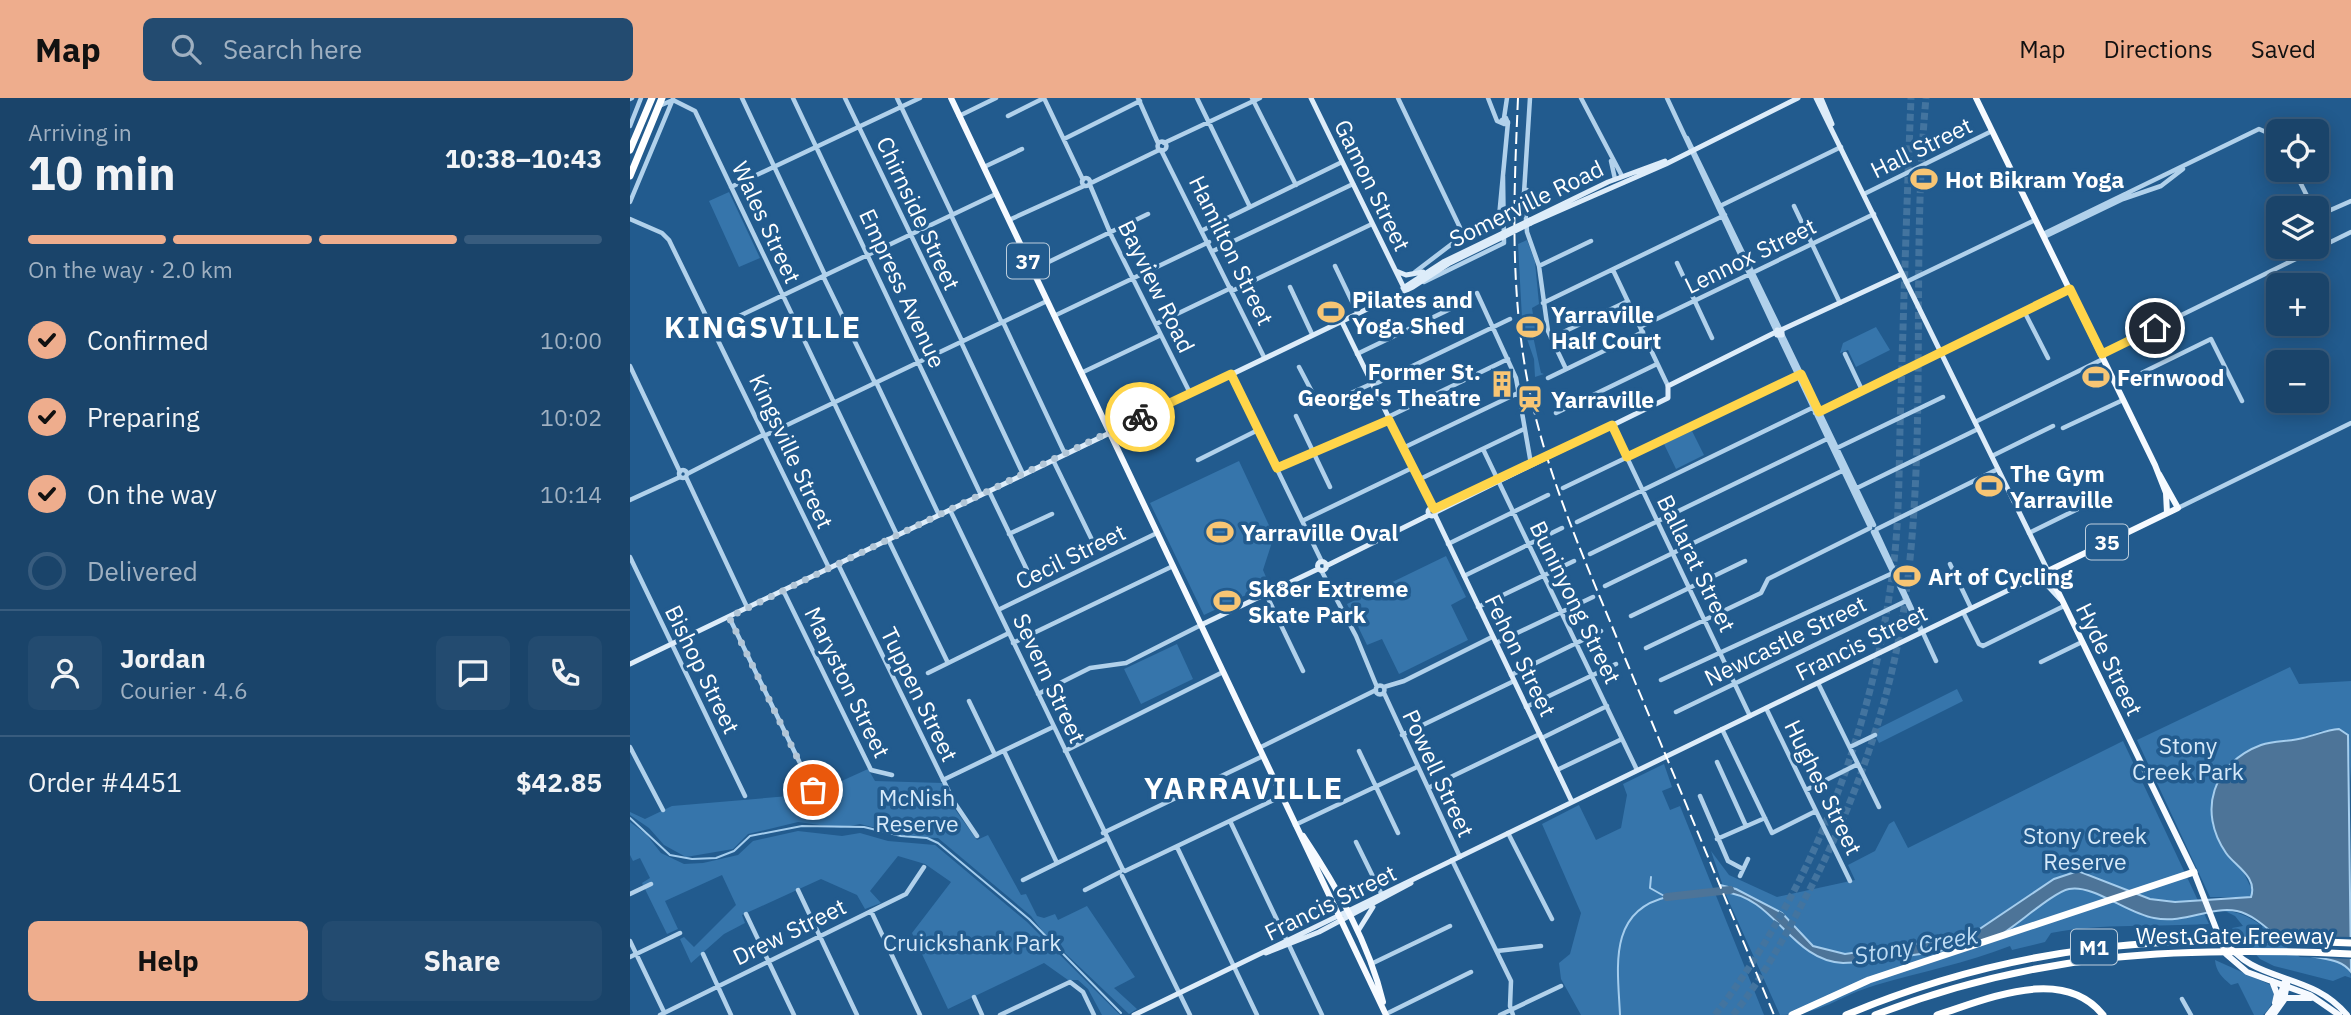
<!DOCTYPE html>
<meta charset="utf-8">
<style>
:root{--surface:#1a446a;--page:#234b70;--text:#f1f3f6;--muted:#9fb0c1;--line:#385c7e;--accent:#eead8d}
body{margin:0;font-family:"IBM Plex Sans",sans-serif;background:var(--page);color:var(--text);height:100vh;display:flex;flex-direction:column;font-size:26px;white-space:nowrap}
*{box-sizing:border-box;margin:0}
p{font-size:23px;color:var(--muted)}
.icon{flex:none;width:38px;height:38px;fill:none;stroke:currentColor;stroke-width:2;stroke-linecap:round;stroke-linejoin:round}
.map{position:relative;flex:1;overflow:hidden}
.panel{display:flex;flex-direction:column;background:var(--surface);width:630px}
.panel>*{flex:none}
.controls{position:absolute;left:1636px;top:21px;display:grid;gap:14px}
.controls a{display:grid;place-items:center;width:63px;height:63px;border-radius:10px;background:var(--surface);box-shadow:0 4px 18px #0003,0 0 0 2px var(--line);font-size:35px}
.pin{position:absolute;display:grid;place-items:center;width:60px;height:60px;color:#fff;margin:-30px;border:4px solid #fff;border-radius:50%;box-shadow:0 2px 7px #0007}
.courier{position:absolute;display:grid;place-items:center;width:70px;height:70px;margin:-35px;border:5px solid #ffd54a;border-radius:50%;background:#fff;color:#222;box-shadow:0 2px 9px #0007}
.head em{font-style:normal;font-weight:700}
.head div{display:flex;flex-direction:column-reverse}
.head{display:flex;align-items:center;justify-content:space-between;height:119px;padding:0 28px}
h1{font-size:46px;font-weight:700;line-height:52px}
.bar{display:grid;grid-template-columns:repeat(4,1fr);gap:10px 7px;align-content:center;height:84px;padding:0 28px}
.bar i{height:9px;border-radius:5px;background:var(--line)}
.bar .on{background:var(--accent)}
.bar p{grid-column:span 4}
.line{display:flex;align-items:center;gap:18px;padding:0 28px;border-top:2px solid var(--line)}
.line div{flex:1}
.round{display:grid;place-items:center;flex:none;width:74px;height:74px;border-radius:10px;background:var(--page)}
ol{padding:0 28px;list-style:none}
li{display:flex;align-items:center;gap:21px;height:77px}
li p{margin-inline-start:auto}
li .icon{padding:7px;border-radius:50%;background:var(--accent);color:#111;stroke-width:4}
li:last-child{color:var(--muted)}
li i{width:38px;height:38px;border:4px solid var(--line);border-radius:50%}
.primary-button{display:flex;gap:14px;margin-top:auto;padding:14px 28px}
.primary-button a{flex:1;height:80px;border-radius:10px;background:var(--accent);color:#111;font-size:28px;font-weight:700;line-height:80px;text-align:center}
.primary-button a+a{background:var(--page);color:var(--text)}
header{display:flex;align-items:center;gap:42px;box-sizing:border-box;height:98px;padding:0 35px;background:var(--accent);color:#111}
header strong{font-size:33px}
nav{display:flex;gap:38px;margin-inline-start:auto;font-size:24px}
.search{width:490px;height:63px;background:var(--page);display:flex;align-items:center;gap:18px;box-sizing:border-box;padding:0 24px;border-radius:10px;color:var(--muted);font-size:26px}
main{display:flex;flex:1;min-height:0}
.map>svg:first-child{display:block}
.green{fill:#3675ab}
.water{fill:#4d7498;stroke:#a5cded;stroke-width:2}
.pier{fill:#225b8e}
.lines{fill:none;stroke-linecap:round;stroke-linejoin:round}
.stream{stroke:#a5cded;stroke-width:2}
.river{stroke:#4d7498;stroke-width:8}
.highway-tunnel{stroke:#43749f;stroke-width:7;stroke-dasharray:7 3.5;stroke-linecap:butt}
.street{stroke:#b1d1eb;stroke-width:4.5}
.secondary{stroke:#ddecf9;stroke-width:5}
.primary{stroke:#f6faff;stroke-width:6}
.highway{stroke:#fff;stroke-width:7}
.rail{stroke:#fff;stroke-width:2;stroke-dasharray:12 5;stroke-linecap:butt}
.secondary-bridge{stroke:#ddecf9;stroke-width:5}
.highway-bridge{stroke:#fff;stroke-width:7}
.done{stroke:#b2c6d7;stroke-width:7;stroke-dasharray:0 12.6}
.route{stroke:#ffd54a;stroke-width:9}
.labels{text-anchor:middle;dominant-baseline:central;stroke-width:7;stroke-linejoin:round;paint-order:stroke}
.shield{fill:#225b8e;stroke:#bdcedd;stroke-width:2}
.shield-label{font-size:21px;font-weight:bold;fill:#fff}
.street-label{font-size:23px;fill:#fff;stroke:#225b8e}
.poi-label{font-size:23px;font-weight:bold;fill:#fff;stroke:#225b8e;text-anchor:start}
.park-label{font-size:23px;fill:#d6e9f9;stroke:#225b8e}
.water-label{font-size:24px;font-style:italic;fill:#bddbf3;stroke:#225b8e}
.district-label{font-size:30px;font-weight:bold;letter-spacing:2px;fill:#fff;stroke:#225b8e}
</style>
<header>
<strong>Map</strong>
<div class="search"><svg class="icon" aria-label="search" viewBox="0 0 24 24"><circle cx="10" cy="10" r="6"/><path d="M15 15l6 6"/></svg>Search here</div>
<nav><a>Map</a><a>Directions</a><a>Saved</a></nav>
</header>
<main>
<section class="panel">
<div class="head"><div><h1>10 min</h1><p>Arriving in</p></div><em>10:38–10:43</em></div>
<div class="bar"><i class="on"></i><i class="on"></i><i class="on"></i><i></i><p>On the way · 2.0 km</p></div>
<ol>
<li><svg class="icon" aria-label="check" viewBox="0 0 24 24"><path d="M5 12l5 5 9-10"/></svg>Confirmed<p>10:00</p></li>
<li><svg class="icon" aria-label="check" viewBox="0 0 24 24"><path d="M5 12l5 5 9-10"/></svg>Preparing<p>10:02</p></li>
<li><svg class="icon" aria-label="check" viewBox="0 0 24 24"><path d="M5 12l5 5 9-10"/></svg>On the way<p>10:14</p></li>
<li><i></i>Delivered</li>
</ol>
<div class="line" style="height:126px"><a class="round"><svg class="icon" aria-label="person" viewBox="0 0 24 24"><circle cx="12" cy="8" r="4"/><path d="M4 21q1-7 8-7t8 7"/></svg></a><div><b>Jordan</b><p>Courier · 4.6</p></div><a class="round"><svg class="icon" aria-label="chat" viewBox="0 0 24 24"><path d="M4 5h16v11H9l-5 4z"/></svg></a><a class="round"><svg class="icon" aria-label="phone" viewBox="0 0 24 24"><path d="M5 4h4l2 5-3 2q2 4 5 5l2-3 5 2v4C11 20 4 13 5 4z"/></svg></a></div>
<div class="line" style="height:91px"><div>Order #4451</div><b>$42.85</b></div>
<div class="primary-button"><a>Help</a><a>Share</a></div>
</section>
<div class="map">
<svg width="1721" height="917" viewBox="0 0 1721 917">
<rect width="100%" height="100%" fill="#225b8e"/>
<path class="green" d="M99,94L130,160L109,169L79,103Z
M897,142L905,164L909,206L902,210L906,237L903,238L911,275L914,276L905,279L904,261L897,241L900,239H893L888,146Z
M1246,229L1260,252L1226,269L1218,252L1210,255L1213,245Z
M1062,333L1074,357L1046,371L1034,346Z
M609,363L644,438L633,472L639,486L574,517L520,405Z
M816,458L836,499L821,507L838,542L769,576L752,541L737,547L717,506Z
M547,546L563,581L511,606L494,571Z
M1660,569L1669,586L1721,583V684L1718,637L1691,633L1674,640L1629,648L1609,660L1595,674L1582,726L1597,756L1611,769L1623,794L1621,799H1580L1507,642Z
M1327,591L1333,603L1249,645L1243,633Z
M1493,643L1579,826C1526,829 1474,825 1421,835L1415,844L1382,852L1380,848C1336,865 1291,874 1246,887C1208,898 1192,917 1150,917L1096,797L1081,753L1099,777L1147,799L1225,782L1218,767L1245,753L1259,726L1264,723L1278,750Z
M1034,666L1042,689L1032,693L1040,712L1050,708L1134,917H951L931,881L929,865L940,856L951,815L912,726L949,707L966,742L991,730L997,697L993,686Z
M238,671L245,683L313,685L324,710L347,742L358,737L391,797L396,796L407,818L414,820L425,816L428,822L457,808L505,879L484,890L507,911L499,916L413,834L401,818L308,740L281,739L230,726L211,730L168,724L118,736L103,751L56,759L34,747L19,730L0,717V714L15,721L42,708L183,696Z
M0,724L16,736L31,755L54,766L73,765L108,757L123,743L168,733L212,738L230,735L258,743L305,747L397,824L490,917H472L458,891L448,882H438L414,865L318,911L282,835L321,784L295,766L268,758L240,793L251,805L235,811L227,797L191,781L112,817L115,825L94,836L61,865L50,841L54,839L64,849L106,807L92,777L35,803L48,831L37,836L12,785L20,780L10,760L3,763L0,757Z
M1593,812C1630,816 1642,842 1673,856C1688,862 1721,858 1721,880L1715,878L1703,883L1644,868L1630,861L1602,830L1613,828L1605,818Z
M1585,862L1643,888C1645,900 1642,909 1633,917H1624L1608,885L1601,887C1592,879 1586,874 1585,862Z"/>
<path class="water" d="M1709,631L1718,637L1721,874C1710,859 1690,862 1674,856C1649,847 1633,819 1607,813C1580,808 1555,826 1524,820C1498,816 1463,786 1439,791C1423,794 1383,831 1364,841C1350,849 1232,865 1213,865C1161,863 1145,798 1093,794L1090,787L1106,791L1152,815L1183,848L1215,856L1319,841L1345,834L1424,781L1448,773L1520,801L1545,804L1621,799C1628,779 1605,768 1596,755C1567,713 1583,665 1631,647C1645,642 1659,644 1673,640C1686,637 1696,632 1709,631Z"/>
<path class="pier" d="M1640,837L1721,839V861L1670,859Z"/>
<g class="lines">
<path class="stream" d="M0,720L40,757L62,761L86,760L104,753L120,738L172,728L234,729L271,738L297,740L308,745L399,821L491,915
M1021,779L1020,790L1036,799
M990,917C988,871 977,813 1037,799"/>
<path class="river" d="M1037,799L1100,792"/>
<path class="highway-tunnel" d="M1085,917C1187,785 1247,619 1265,454C1270,402 1269,349 1271,296C1274,197 1277,99 1281,0
M1103,917C1134,879 1157,834 1180,791C1224,706 1258,611 1273,517C1299,346 1280,171 1296,0"/>
<path class="street" d="M112,0L195,177
M163,0L351,397
M215,0L332,243
M267,0L322,116
M414,0L453,82
M508,0L528,45
M567,0L620,109
M622,0L666,87
M768,0L834,138
M858,0L867,23L874,26
M900,0L894,95L897,134L909,168L918,233L936,271
M951,0L992,78
M1037,0L1146,233
M0,1L2,0
M29,8L43,2L65,13L267,437
M329,18L366,0
M378,18L414,0
M874,20L877,0
M876,20L878,25L874,26L872,22Z
M0,28L11,0
M1057,40L1150,231
M434,41L510,3
M527.5 48a4.5 4.5 0 1 1 9 0a4.5 4.5 0 1 1-9 0Z
M534,45L630,0
M531,52L634,259
M981,63L985,81
M354,69L392,51
M1654,72L1666,76L1683,110
M452 84a4 4 0 1 1 8 0a4 4 0 1 1-8 0Z
M461,85L529,52
M460,87L482,139L560,295
M101,89L290,0
M897,92L900,105
M1234,96L1362,33
M0,104L43,1
M1164,108L1210,205
M1088,109L1211,49
M321,117L372,225
M1687,118L1721,103
M869,119L878,24
M0,121L32,135L39,142L199,470
M379,122L454,88
M573,132L712,64
M1413,136L1629,31L1638,35L1648,66
M1414,139L1493,101L1531,88L1553,71
M583,153L723,86
M1047,165L1082,240
M705,168L727,214
M909,168L961,143
M402,172L518,116
M983,172L1038,288
M785,174L827,142L869,119
M193,178L245,285
M794,184L874,145L873,78
M1276,184L1405,122
M660,189L682,236
M602,193L742,126
M847,195L886,280L901,366
M913,205L1095,117
M1394,213L1418,260
M424,218L579,144
M373,224L435,356
M526,226L601,190
M1010,229L1244,116
M84,230L366,96
M1152,236L1244,427
M1149,238L1240,429
M921,240L998,203
M331,244L393,376
M727,256L841,201
M1215,256L1232,292
M1472,256L1721,134
M0,268L50,374
M669,269L690,309L741,286
M451,275L531,237
M601,276L692,464
M918,280L1013,234
M246,284L309,417
M743,287L880,221
M1487,287L1581,241L1612,303
M926,315L1027,266
M1185,315L1439,191
M666,318L700,389
M758,319L878,261
M1345,324L1473,261
M982,328L1120,618
M1433,330L1493,302
M134,338L417,203
M773,350L888,295
M1207,350L1313,299
M853,351L1007,672
M1362,358L1423,328
M423,362L463,444
M568,362L628,332
M647,370C685,352 721,340 759,322
M49 376a4 4 0 1 1 8 0a4 4 0 1 1-8 0Z
M57,376L133,337
M56,379L117,509
M788,382L894,331
M933,390L1171,276
M1223,392L1348,331
M359,393L398,474
M0,402L50,379
M1548,410L1721,325
M320,412L493,772
M672,423L782,370
M947,424L1186,308
M1247,431L1368,371
M1246,433L1306,563
M1243,434L1291,533
M1399,435L1462,404
M379,436L422,416
M258,441L318,565
M818,446L918,397
M960,456L1201,339
M0,459L115,698
M208,466L324,704L347,738
M1320,466L1341,510
M691,472L726,538L747,589
M834,478L932,430
M975,488L1216,371
M153,492L241,672L262,677
M636,496L673,573
M848,509L944,463
M368,512L527,435
M1333,514L1349,546L1353,548L1434,508
M1001,518L1115,463
M99,519L185,696L210,685
M383,545L543,468
M866,545L963,499
M1016,550L1131,495L1138,481L1240,430
M1411,564L1452,544
M298,575L379,535
M881,577L971,533
M1031,582L1265,474
M1188,585L1249,709
M745.5 592a4.5 4.5 0 1 1 9 0a4.5 4.5 0 1 1-9 0Z
M754,589L774,583L862,539
M754,595L830,759
M408,596L460,570L496,565L571,527
M339,603L365,657
M896,609L986,566
M1136,610L1220,783
M1046,614L1278,502
M1092,631L1142,735L1186,713
M772,637L884,583
M912,640L977,608
M0,649L33,712
M1220,649L1245,637
M629,650L746,592
M374,653L427,765
M435,653L593,574
M729,653L768,735
M1087,664L1116,728
M927,672L992,641
M313,682L423,629
M798,690L910,636
M1176,692L1228,666
M1070,698L1098,763L1113,771
M600,723L656,841
M665,727L787,669
M473,735L633,658
M878,735L922,821
M1087,741L1135,720
M726,744L751,795
M547,749L627,917
M822,762L881,883L880,908L883,917
M495,773L652,698
M492,778L560,917
M1110,778L1118,761
M393,782L476,741
M168,792L227,917
M455,792L490,774
M0,796L21,786
M241,813L290,917
M116,816L164,917
M0,843L34,914
M659,847L692,917
M867,853L911,848
M73,856L101,917
M0,859L50,835
M741,866L820,828
M344,899L352,917
M1552,901L1561,917
M756,916L841,874
M30,917L276,796L294,769
M370,917L440,884L453,894L464,917
M870,917L931,888"/>
<path class="secondary" d="M681,0L775,192
M1191,0L1202,26
M900,122L978,84L1035,63
M901,125L1036,66L1168,0
M766,173L776,177L793,174
M773,190L813,164L873,135
M711,222L803,410
M1147,232L1152,233V237H1147Z
M1151,232L1272,176
M798 414a4 4 0 1 1 8 0a4 4 0 1 1-8 0Z
M806,414L1038,300V288L1146,234
M805,417L942,704
M687.5 468a4.5 4.5 0 1 1 9 0a4.5 4.5 0 1 1-9 0Z
M696,468L799,417
M1402,481L1417,487L1430,501
M571,527L688,471
M0,566L783,189L820,165L873,139
M728,833L743,809
M636,855L689,834L781,785
M504,917L1418,473L1186,0"/>
<path class="primary" d="M321,0L756,917
M1346,0L1525,367L1536,395L1537,415
M1529,376L1548,410L1418,473L1564,774L1596,856L1617,874L1680,897L1709,917
M673,738C707,789 739,845 753,904
M1594,841C1623,887 1680,872 1717,917
M1642,883L1647,896L1645,905
M1655,900H1681
M1644,916L1654,902L1657,886
M1638,917L1649,903L1654,885"/>
<path class="highway" d="M0,52L22,0
M0,78L32,0
M1162,917L1239,882L1564,774
M1307,917C1358,901 1433,867 1473,917"/>
<path class="rail" d="M888,0C884,92 880,183 896,275C914,375 957,466 995,560C1045,679 1094,798 1144,917"/>
<path class="secondary-bridge" d="M873,135L900,122
M873,139L901,125"/>
<path class="highway-bridge" d="M1216,917C1387,845 1538,836 1721,845
M1245,917C1407,854 1550,848 1721,856"/>
</g>
<g class="lines">
<path class="done" d="M183,692L99,519L510,319"/>
<path class="route" d="M510,319L601,276L647,370L759,322L804,411L982,327L997,359L1171,276L1189,314L1440,191L1472,256L1525,230"/>
</g>
<defs>
<symbol id="stadium-bare" viewBox="-9 -9 18 18"><path d="M0-5a6.5 5 0 1 0 0 10a6.5 5 0 1 0 0-10ZM-3.5-1.8h7v3.6h-7Z" fill="#f7c574" stroke="#225b8e" stroke-width="2.5" paint-order="stroke"/></symbol>
<symbol id="building-bare" viewBox="-9 -9 18 18"><path d="M-4-6H4V6H1V3H-1V6H-4ZM-2.5-4.3h1.7v1.8h-1.7ZM.8-4.3h1.7v1.8H.8ZM-2.5-1h1.7V.8h-1.7ZM.8-1h1.7V.8H.8Z" fill="#f7c574" stroke="#225b8e" stroke-width="2.5" paint-order="stroke"/></symbol>
<symbol id="station-bare" viewBox="-9 -9 18 18"><path d="M-3-6H3Q5-6 5-4V2Q5 4 3 4L4.5 6H3L1.5 4h-3L-3 6H-4.5L-3 4Q-5 4-5 2V-4Q-5-6-3-6ZM-3.5-4v3h7v-3ZM-3.5 1v1.5H-2V1ZM2 1v1.5H3.5V1Z" fill="#f7c574" stroke="#225b8e" stroke-width="2.5" paint-order="stroke"/></symbol>
</defs>
<g fill-rule="evenodd">
<use href="#stadium-bare" x="1275" y="62" width="38" height="38"/>
<use href="#stadium-bare" x="682" y="195" width="38" height="38"/>
<use href="#stadium-bare" x="881" y="210" width="38" height="38"/>
<use href="#stadium-bare" x="1447" y="260" width="38" height="38"/>
<use href="#building-bare" x="853" y="267" width="38" height="38"/>
<use href="#station-bare" x="881" y="282" width="38" height="38"/>
<use href="#stadium-bare" x="1340" y="369" width="38" height="38"/>
<use href="#stadium-bare" x="571" y="415" width="38" height="38"/>
<use href="#stadium-bare" x="1258" y="459" width="38" height="38"/>
<use href="#stadium-bare" x="578" y="484" width="38" height="38"/>
</g>
<g class="labels">
<g class="shield">
<rect x="377" y="145.5" width="42" height="35" rx="5"/>
<rect x="1456" y="426.5" width="42" height="35" rx="5"/>
<rect x="1441" y="831.5" width="46" height="35" rx="5"/>
</g>
<g class="shield-label">
<text x="398" y="163">37</text>
<text x="1477" y="444">35</text>
<text x="1464" y="849">M1</text>
</g>
<g class="street-label">
<text transform="translate(1291 49) rotate(-26)">Hall Street</text>
<text transform="translate(743 87) rotate(64)">Gamon Street</text>
<text transform="translate(896 105) rotate(-26)">Somerville Road</text>
<text transform="translate(289 115) rotate(65)">Chirnside Street</text>
<text transform="translate(137 124) rotate(65)">Wales Street</text>
<text transform="translate(602 152) rotate(64)">Hamilton Street</text>
<text transform="translate(1120 157) rotate(-26)">Lennox Street</text>
<text transform="translate(527 188) rotate(64)">Bayview Road</text>
<text transform="translate(273 190) rotate(65)">Empress Avenue</text>
<text transform="translate(162 353) rotate(65)">Kingsville Street</text>
<text transform="translate(440 458) rotate(-26)">Cecil Street</text>
<text transform="translate(1067 465) rotate(64)">Ballarat Street</text>
<text transform="translate(946 504) rotate(64)">Buninyong Street</text>
<text transform="translate(1155 542) rotate(-26)">Newcastle Street</text>
<text transform="translate(1231 544) rotate(-26)">Francis Street</text>
<text transform="translate(891 557) rotate(64)">Fehon Street</text>
<text transform="translate(1480 561) rotate(64)">Hyde Street</text>
<text transform="translate(73 571) rotate(64)">Bishop Street</text>
<text transform="translate(420 580) rotate(65)">Severn Street</text>
<text transform="translate(218 584) rotate(64)">Maryston Street</text>
<text transform="translate(290 596) rotate(64)">Tuppen Street</text>
<text transform="translate(809 675) rotate(65)">Powell Street</text>
<text transform="translate(1194 689) rotate(64)">Hughes Street</text>
<text transform="translate(700 804) rotate(-26)">Francis Street</text>
<text transform="translate(159 833) rotate(-26)">Drew Street</text>
<text x="1605" y="837">West Gate Freeway</text>
</g>
<g class="poi-label">
<text x="1315" y="81">Hot Bikram Yoga</text>
<text x="722" y="201">Pilates and<tspan x="722" dy="26">Yoga Shed</tspan></text>
<text x="921" y="216">Yarraville<tspan x="921" dy="26">Half Court</tspan></text>
<text x="851" y="273" text-anchor="end">Former St.<tspan x="851" dy="26">George's Theatre</tspan></text>
<text x="1487" y="279">Fernwood</text>
<text x="921" y="301">Yarraville</text>
<text x="1380" y="375">The Gym<tspan x="1380" dy="26">Yarraville</tspan></text>
<text x="611" y="434">Yarraville Oval</text>
<text x="1298" y="478">Art of Cycling</text>
<text x="618" y="490">Sk8er Extreme<tspan x="618" dy="26">Skate Park</tspan></text>
</g>
<g class="park-label">
<text x="1558" y="647">Stony<tspan x="1558" dy="26">Creek Park</tspan></text>
<text x="287" y="699">McNish<tspan x="287" dy="26">Reserve</tspan></text>
<text x="1455" y="737">Stony Creek<tspan x="1455" dy="26">Reserve</tspan></text>
<text x="342" y="844">Cruickshank Park</text>
</g>
<g class="water-label">
<text transform="translate(1286 847) rotate(-10)">Stony Creek</text>
</g>
<g class="district-label">
<text x="133" y="228">KINGSVILLE</text>
<text x="614" y="689">YARRAVILLE</text>
</g>
</g>
</svg>
<div class="controls">
<a><svg class="icon" aria-label="locate" viewBox="0 0 24 24"><circle cx="12" cy="12" r="6"/><path d="M12 2v4M12 18v4M2 12h4M18 12h4"/></svg></a>
<a><svg class="icon" aria-label="layers" viewBox="0 0 24 24"><path d="M12 4l9 5-9 5-9-5zM3 14l9 5 9-5"/></svg></a>
<a>+</a>
<a>−</a>
</div>
<div class="pin" style="left:183px;top:692px;background:#ea580c"><svg class="icon" aria-label="bag" viewBox="0 0 24 24"><path d="M5 8h14l-1 12H6zM9 8a3 3 0 0 1 6 0"/></svg></div>
<div class="pin" style="left:1525px;top:230px;background:#1f2937"><svg class="icon" aria-label="home" viewBox="0 0 24 24"><path d="M3 11l9-7 9 7M6 9v11h12V9"/></svg></div>
<div class="courier" style="left:510px;top:319px"><svg class="icon" aria-label="bike" viewBox="0 0 24 24"><circle cx="6" cy="16" r="4"/><circle cx="18" cy="16" r="4"/><path d="M6 16l4-8h5l3 8M10 8l3 8H6M13 5h3"/></svg></div>
</div>
</main>
